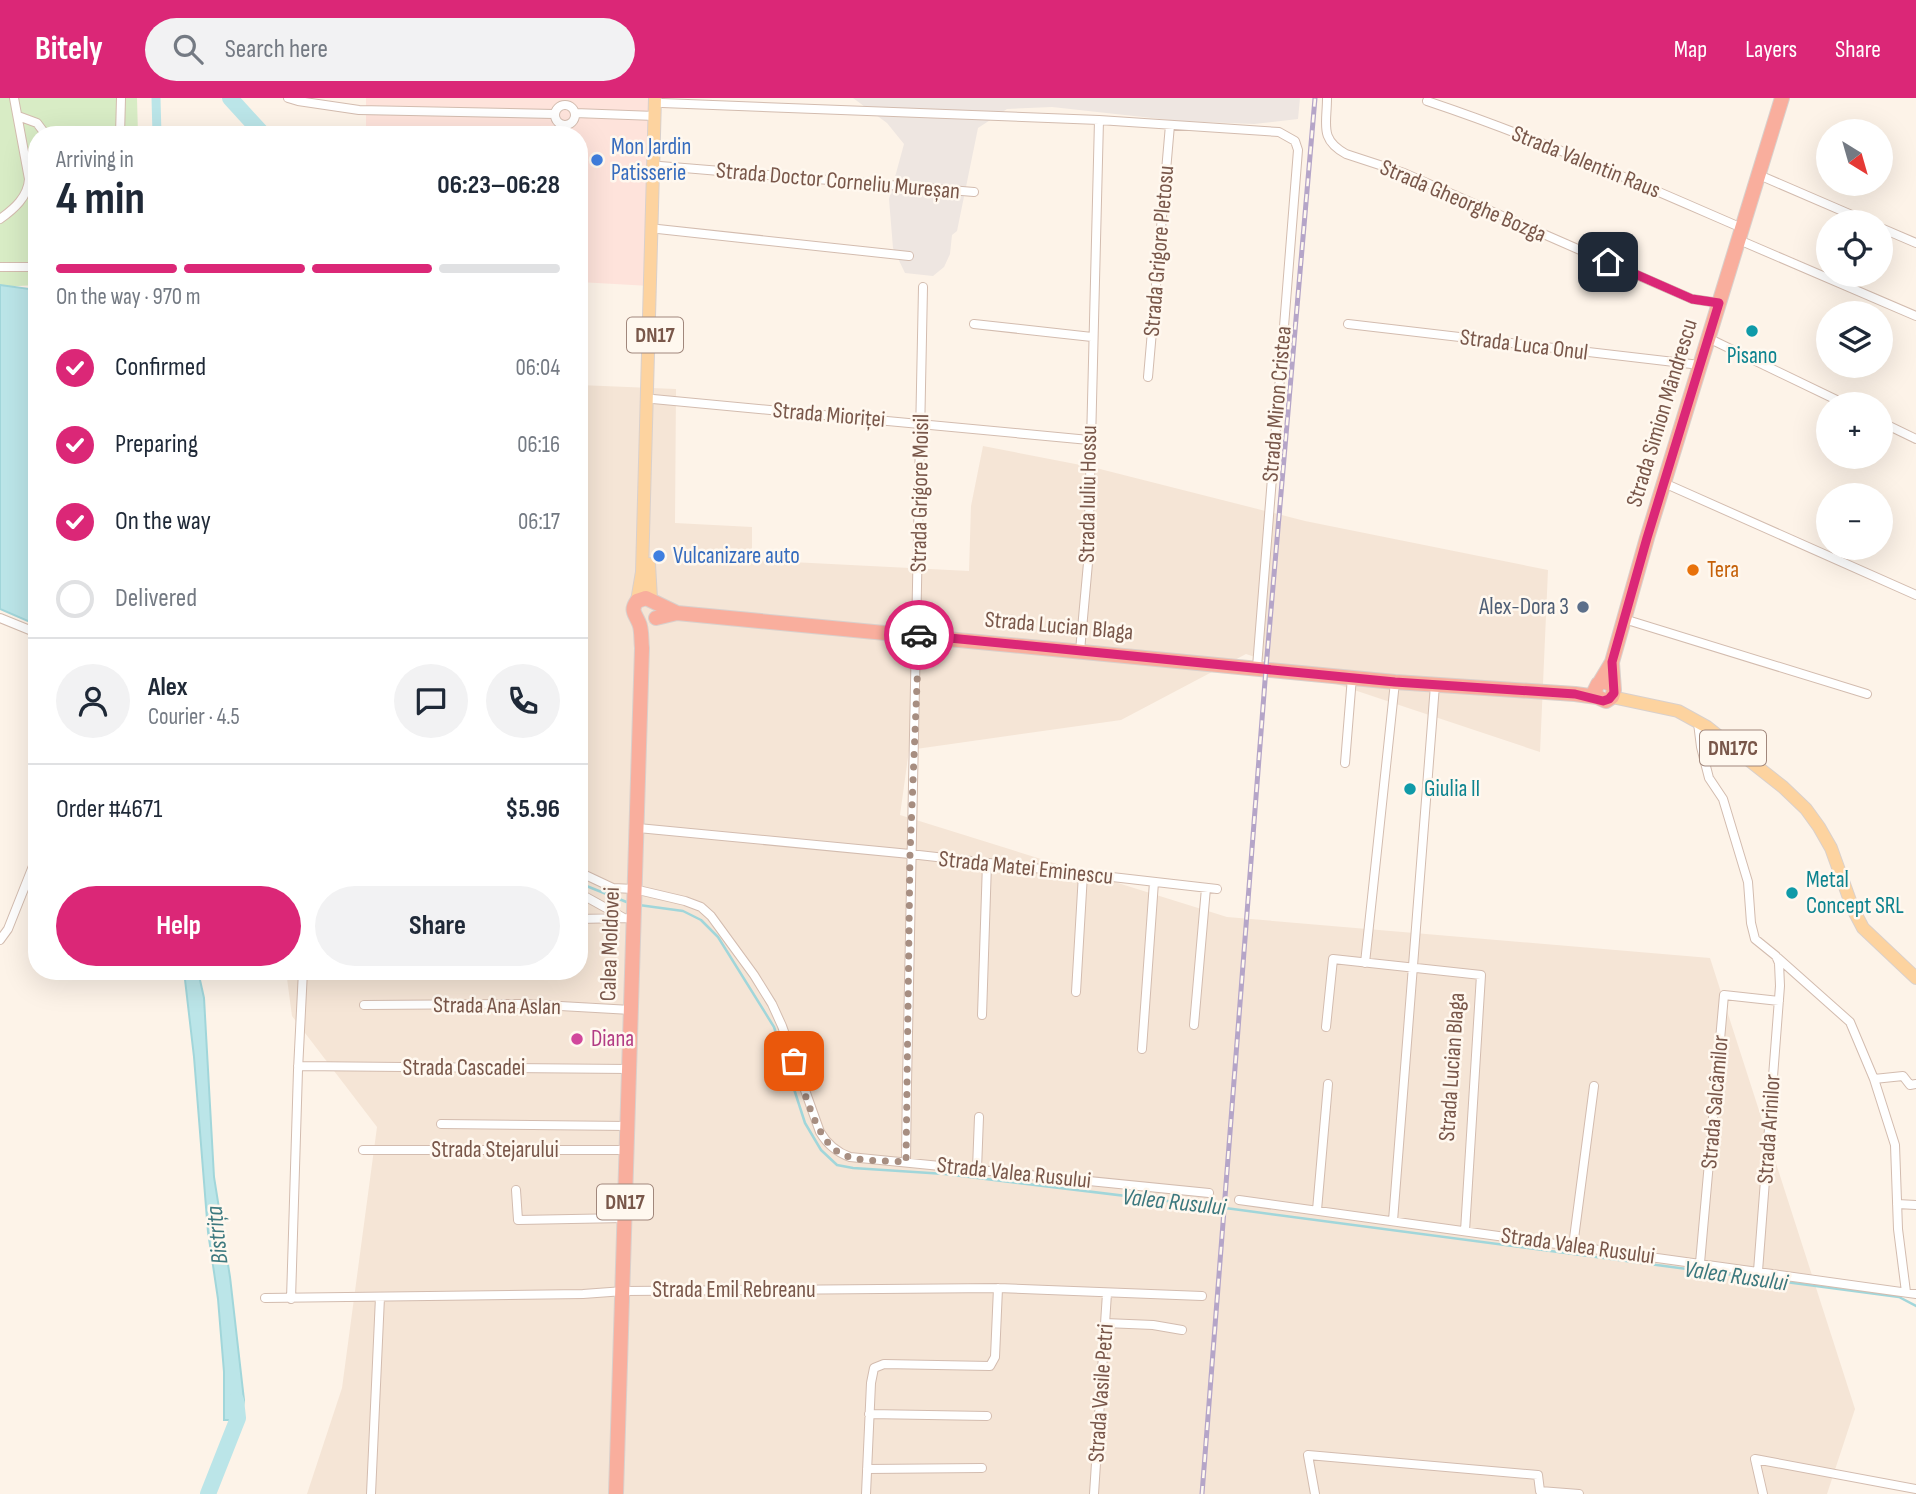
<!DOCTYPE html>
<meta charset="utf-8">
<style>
:root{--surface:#fff;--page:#f2f2f3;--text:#1f2937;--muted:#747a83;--line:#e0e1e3;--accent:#db2777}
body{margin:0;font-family:"Sofia Sans Condensed",sans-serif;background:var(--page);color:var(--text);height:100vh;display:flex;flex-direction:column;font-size:26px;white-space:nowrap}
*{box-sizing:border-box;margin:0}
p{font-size:23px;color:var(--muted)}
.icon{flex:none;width:38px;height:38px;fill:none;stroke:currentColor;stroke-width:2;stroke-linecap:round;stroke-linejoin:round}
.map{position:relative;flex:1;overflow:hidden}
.drawer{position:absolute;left:28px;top:28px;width:560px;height:854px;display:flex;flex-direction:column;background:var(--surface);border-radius:28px;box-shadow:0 7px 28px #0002}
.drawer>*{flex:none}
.needle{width:46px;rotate:143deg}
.controls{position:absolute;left:1816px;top:21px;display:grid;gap:14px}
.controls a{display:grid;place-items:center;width:77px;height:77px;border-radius:50%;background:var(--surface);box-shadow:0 7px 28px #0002;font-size:35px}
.pin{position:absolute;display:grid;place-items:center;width:60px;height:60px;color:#fff;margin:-30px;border-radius:14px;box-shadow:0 4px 10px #0006}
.courier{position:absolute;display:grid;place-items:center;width:70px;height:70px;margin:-35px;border:5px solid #db2777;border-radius:50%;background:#fff;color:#222;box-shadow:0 2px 9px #0007}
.overview em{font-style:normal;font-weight:700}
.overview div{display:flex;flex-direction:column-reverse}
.overview{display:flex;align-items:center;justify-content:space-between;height:119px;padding:0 28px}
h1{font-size:46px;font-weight:700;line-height:52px}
.bar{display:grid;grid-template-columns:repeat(4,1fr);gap:10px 7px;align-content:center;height:84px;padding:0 28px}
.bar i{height:9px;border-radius:5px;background:var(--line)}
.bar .current{background:var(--accent)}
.bar p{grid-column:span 4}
.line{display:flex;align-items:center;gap:18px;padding:0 28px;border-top:2px solid var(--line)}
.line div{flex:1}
.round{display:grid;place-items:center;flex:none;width:74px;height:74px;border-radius:37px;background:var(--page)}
ol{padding:0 28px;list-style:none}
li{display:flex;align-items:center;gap:21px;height:77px}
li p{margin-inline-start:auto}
li .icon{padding:7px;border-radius:50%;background:var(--accent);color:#fff;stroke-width:4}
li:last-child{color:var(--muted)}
li i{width:38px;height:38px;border:4px solid var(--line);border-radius:50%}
.cta{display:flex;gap:14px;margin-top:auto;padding:14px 28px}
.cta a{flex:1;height:80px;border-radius:42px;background:var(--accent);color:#fff;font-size:28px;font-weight:700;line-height:80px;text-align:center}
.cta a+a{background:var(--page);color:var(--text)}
header{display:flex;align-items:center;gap:42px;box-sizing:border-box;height:98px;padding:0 35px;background:var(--accent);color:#fff}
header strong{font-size:33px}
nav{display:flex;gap:38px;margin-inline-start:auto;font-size:24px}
.search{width:490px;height:63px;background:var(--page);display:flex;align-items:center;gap:18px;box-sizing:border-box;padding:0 24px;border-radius:38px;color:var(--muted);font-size:26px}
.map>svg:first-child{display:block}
.residential{fill:#f5e5d6}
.commercial{fill:#fee3db}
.industrial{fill:#eee6e1}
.green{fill:#d8ecc5}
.water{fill:#bbe5e8;stroke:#a1d6da;stroke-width:2}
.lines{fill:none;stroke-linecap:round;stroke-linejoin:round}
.stream{stroke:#a1d6da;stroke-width:2.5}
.canal{stroke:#bbe5e8;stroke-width:9}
.river{stroke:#bbe5e8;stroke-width:16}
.street-casing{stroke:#d3bcaf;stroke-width:10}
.primary-casing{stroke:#d9d0cc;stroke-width:14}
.highway-casing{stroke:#d9d0cc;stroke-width:16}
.street{stroke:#fff;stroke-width:8}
.primary{stroke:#fdd39f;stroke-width:12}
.highway{stroke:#f9ae9d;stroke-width:14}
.rail-casing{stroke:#b5a5c8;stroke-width:5}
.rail{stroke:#fff8ef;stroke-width:2.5;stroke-dasharray:8;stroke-linecap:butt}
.done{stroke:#a78e81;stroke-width:7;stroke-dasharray:0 12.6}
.route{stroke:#db2777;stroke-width:9}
.shop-dot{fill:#3f7fe0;stroke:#fff8ef;stroke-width:2.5}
.culture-dot{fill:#0f9aa8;stroke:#fff8ef;stroke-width:2.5}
.food-dot{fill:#e8710a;stroke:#fff8ef;stroke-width:2.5}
.service-dot{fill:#5c6f8a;stroke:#fff8ef;stroke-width:2.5}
.hotel-dot{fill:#d1479c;stroke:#fff8ef;stroke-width:2.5}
.labels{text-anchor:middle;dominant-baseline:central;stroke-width:5;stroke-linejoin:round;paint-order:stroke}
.shield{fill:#fff8ef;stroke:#a1877c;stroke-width:2}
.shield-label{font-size:21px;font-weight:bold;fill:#79574a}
.shop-label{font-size:23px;fill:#366cbe;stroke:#fff8ef;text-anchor:start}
.street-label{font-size:23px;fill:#79574a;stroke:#fff8ef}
.culture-label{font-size:23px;fill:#0d838f;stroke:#fff8ef;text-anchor:start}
.food-label{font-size:23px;fill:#c56008;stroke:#fff8ef;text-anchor:start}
.service-label{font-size:23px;fill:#4e5e75;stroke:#fff8ef;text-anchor:end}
.hotel-label{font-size:23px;fill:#b23c85;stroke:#fff8ef;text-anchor:start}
.water-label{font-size:24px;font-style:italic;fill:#3c787e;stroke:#fff8ef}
</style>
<header>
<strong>Bitely</strong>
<div class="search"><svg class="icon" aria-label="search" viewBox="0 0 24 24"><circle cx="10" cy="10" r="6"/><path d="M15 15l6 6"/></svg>Search here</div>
<nav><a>Map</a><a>Layers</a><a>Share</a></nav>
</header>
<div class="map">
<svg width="1916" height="1396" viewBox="0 0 1916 1396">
<rect width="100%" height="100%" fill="#fdf3e8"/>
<path class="residential" d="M579,287L676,291L675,425L752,429V462L969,473L971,408L983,348L1096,370L1305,423L1548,472L1540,654L1246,556L1121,622L909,652L900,717L1227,819L1710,860L1855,1311L1827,1396H307L342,1290L377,1029L292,918L286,873H579Z"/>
<path class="commercial" d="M366,0H653L650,188L579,184V37H451L366,31Z"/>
<path class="industrial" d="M853,0H1300L1298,21L1254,26L1179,23L1052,9L1007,11L978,30L957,133L952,137L950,156L944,169L933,178L905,175L893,150L889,101L904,46L887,25Z"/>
<path class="green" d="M0,0H137L138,37H37V187L0,189Z"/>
<path class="water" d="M0,187L37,192V527L0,511Z
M184,873H198L204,900L214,1079L230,1179L244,1302L241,1322H224V1274L218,1201L208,1134L194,959Z"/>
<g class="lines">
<path class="stream" d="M579,785L629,805
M639,807L683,813L701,822L718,839L774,929L805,1025L821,1052L837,1067L853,1070L945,1076L1233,1111L1899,1199L1916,1208"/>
<path class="canal" d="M156,0L157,37"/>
<path class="river" d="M230,0L261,34V37
M208,1396L238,1320L236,1302"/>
<defs>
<path id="street" d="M288,0L298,3L359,12L554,16
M1327,0C1327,27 1319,41 1346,56L1404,75L1692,201L1719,205
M1427,3C1535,39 1638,85 1742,130
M662,5L1099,22L1279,34L1295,43L1298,52L1257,569
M555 17a10 10 0 1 1 20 0a10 10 0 1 1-20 0Z
M575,15L655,18
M18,18L37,25L46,37
M120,37L121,0
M660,68L974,94
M1759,77L1868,124
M0,121C14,111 28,99 29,81L14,0
M1881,130L1916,145
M658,131L909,158
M1739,142L1916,218
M0,169H37
M974,226L1092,239
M1348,226L1700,267
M1708,240L1845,306
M1148,279L1170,27
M653,301L1089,342
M1881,324L1916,341
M1664,385L1916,497
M0,520L37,535
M1624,521L1867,596
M1080,553L1088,465L1099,22
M1698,625L1701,649L1709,680L1723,701L1748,784L1751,825L1755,841L1776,858L1779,865L1780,888L1758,1173
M1345,665L1352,579
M638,730L910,756L1217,791
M579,774L613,790L634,791L685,803L701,809L711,818L754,877L772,906L782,928L820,1034C827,1046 836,1054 850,1059L1209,1095
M579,795L624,820L634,821
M579,821L624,820
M0,842L8,831L37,758
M1778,860L1850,924L1874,981
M1365,865L1395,584
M1076,894L1083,776
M364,907L525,906L631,912
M982,917L987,765
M1194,927L1206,790
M1326,929L1333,861L1481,877L1465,1133
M1142,951L1154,784
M298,968L630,971
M441,1026L628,1028
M363,1052H627
M906,1064C909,772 919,480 923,189
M977,1071L979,1019
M516,1092L518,1122L625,1120
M1239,1102L1916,1196
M1897,1106L1916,1107
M1317,1112L1328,986
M1393,1123L1435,587
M1573,1148L1594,988
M1700,1165L1724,897L1779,903
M1906,1194L1898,1131L1895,1047L1874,981L1903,978L1910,987L1916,986
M265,1200L583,1196L624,1193L998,1190L1202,1198
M291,1201L298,972L303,873
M1105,1225L1153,1227L1182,1232
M869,1316L987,1318
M867,1371L982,1370
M371,1396L380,1199
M866,1396L871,1285L874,1270L884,1266L990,1268L995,1259L998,1190
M1094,1396L1107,1195
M1315,1396L1308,1357L1538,1377L1540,1393L1579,1396
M1763,1396L1755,1361L1916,1391"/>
<path id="primary" d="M649,466L651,501
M637,503L642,474L655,0
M1612,599L1678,613L1707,629L1783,689L1806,711L1819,729L1831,750L1853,811L1863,830L1916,880"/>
<path id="highway" d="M656,520L677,515L1395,584L1575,596L1597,599
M1600,584L1612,564L1647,440L1782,0
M1612,587L1604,583L1598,586L1595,592L1597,599L1606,603L1612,599L1614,592L1612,565
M616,1396L642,550C641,542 642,531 639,525C635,515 630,513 637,503L646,500L677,515"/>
</defs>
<use href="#street" class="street-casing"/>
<use href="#primary" class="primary-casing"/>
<use href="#highway" class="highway-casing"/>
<use href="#street" class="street"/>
<use href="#primary" class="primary"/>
<use href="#highway" class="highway"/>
<defs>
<path id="rail" d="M1202,1396L1266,570L1315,0"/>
</defs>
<use href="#rail" class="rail-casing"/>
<use href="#rail" class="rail"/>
</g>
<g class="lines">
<path class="done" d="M794,963C804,989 815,1042 840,1055C858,1065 886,1062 906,1064L910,756L919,537"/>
<path class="route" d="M919,537L1395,584L1575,596L1603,603L1609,601L1614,595L1612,564L1647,440L1719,205L1692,201L1608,164"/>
</g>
<g class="shop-dot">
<circle cx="597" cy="62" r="7"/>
<circle cx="659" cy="458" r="7"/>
</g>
<g class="culture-dot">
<circle cx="1752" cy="233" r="7"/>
<circle cx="1410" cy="691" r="7"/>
<circle cx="1792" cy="795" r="7"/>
</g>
<circle class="food-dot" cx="1693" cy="472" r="7"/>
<circle class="service-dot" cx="1583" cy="509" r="7"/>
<circle class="hotel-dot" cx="577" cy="941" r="7"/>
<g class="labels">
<g class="shield">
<rect x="627" y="219.5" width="56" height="35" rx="5"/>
<rect x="1700" y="632.5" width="66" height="35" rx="5"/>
<rect x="597" y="1086.5" width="56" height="35" rx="5"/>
</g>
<g class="shield-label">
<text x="655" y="237">DN17</text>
<text x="1733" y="650">DN17C</text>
<text x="625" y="1104">DN17</text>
</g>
<g class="shop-label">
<text x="611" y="49">Mon Jardin<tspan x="611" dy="26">Patisserie</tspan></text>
<text x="673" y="458">Vulcanizare auto</text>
</g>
<g class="street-label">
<text transform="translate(1586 64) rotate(22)">Strada Valentin Raus</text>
<text transform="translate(838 83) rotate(5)">Strada Doctor Corneliu Mureșan</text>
<text transform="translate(1463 103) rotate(23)">Strada Gheorghe Bozga</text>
<text transform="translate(1159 153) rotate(-85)">Strada Grigore Pletosu</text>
<text transform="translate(1524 247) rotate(7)">Strada Luca Onul</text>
<text transform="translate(1277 306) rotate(-85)">Strada Miron Cristea</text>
<text transform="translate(1662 315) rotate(-73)">Strada Simion Mândrescu</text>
<text transform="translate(829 317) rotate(5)">Strada Mioriței</text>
<text transform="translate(920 395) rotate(-89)">Strada Grigore Moisil</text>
<text transform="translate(1088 396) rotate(-89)">Strada Iuliu Hossu</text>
<text transform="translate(1059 528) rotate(5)">Strada Lucian Blaga</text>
<text transform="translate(1026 770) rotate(6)">Strada Matei Eminescu</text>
<text transform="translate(610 846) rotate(-88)">Calea Moldovei</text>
<text transform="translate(497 908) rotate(1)">Strada Ana Aslan</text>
<text transform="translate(1452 969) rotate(-86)">Strada Lucian Blaga</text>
<text x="464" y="970">Strada Cascadei</text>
<text transform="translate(1715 1004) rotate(-85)">Strada Salcâmilor</text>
<text transform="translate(1769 1031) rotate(-86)">Strada Arinilor</text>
<text x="495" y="1052">Strada Stejarului</text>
<text transform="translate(1014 1075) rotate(6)">Strada Valea Rusului</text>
<text transform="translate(1578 1148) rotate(8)">Strada Valea Rusului</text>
<text x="734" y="1192">Strada Emil Rebreanu</text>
<text transform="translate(1101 1295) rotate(-86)">Strada Vasile Petri</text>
</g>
<g class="culture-label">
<text x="1752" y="258" text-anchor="middle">Pisano</text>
<text x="1424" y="691">Giulia II</text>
<text x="1806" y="782">Metal<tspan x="1806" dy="26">Concept SRL</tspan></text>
</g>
<g class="food-label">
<text x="1707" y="472">Tera</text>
</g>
<g class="service-label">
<text x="1569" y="509">Alex-Dora 3</text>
</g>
<g class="hotel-label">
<text x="591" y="941">Diana</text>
</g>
<g class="water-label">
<text transform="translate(1174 1104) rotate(6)">Valea Rusului</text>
<text transform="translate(217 1137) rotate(-96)">Bistrița</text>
<text transform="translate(1736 1178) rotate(8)">Valea Rusului</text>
</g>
</g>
</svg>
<div class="controls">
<a><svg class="needle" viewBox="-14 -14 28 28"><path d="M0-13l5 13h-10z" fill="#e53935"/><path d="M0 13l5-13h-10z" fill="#747a83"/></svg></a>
<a><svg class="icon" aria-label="locate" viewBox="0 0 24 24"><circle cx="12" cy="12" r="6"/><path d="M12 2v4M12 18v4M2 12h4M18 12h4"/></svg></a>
<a><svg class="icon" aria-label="layers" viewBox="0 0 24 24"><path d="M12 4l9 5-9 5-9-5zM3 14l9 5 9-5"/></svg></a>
<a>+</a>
<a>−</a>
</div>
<div class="pin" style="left:794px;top:963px;background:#ea580c"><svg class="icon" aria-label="bag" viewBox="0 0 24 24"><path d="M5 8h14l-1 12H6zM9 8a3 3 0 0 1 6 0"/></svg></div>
<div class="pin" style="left:1608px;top:164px;background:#1f2937"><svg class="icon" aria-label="home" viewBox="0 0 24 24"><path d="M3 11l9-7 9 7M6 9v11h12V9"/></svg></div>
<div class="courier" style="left:919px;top:537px"><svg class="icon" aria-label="car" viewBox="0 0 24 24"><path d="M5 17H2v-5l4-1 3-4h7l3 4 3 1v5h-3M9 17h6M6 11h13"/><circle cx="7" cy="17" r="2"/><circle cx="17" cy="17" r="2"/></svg></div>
<section class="drawer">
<div class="overview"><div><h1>4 min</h1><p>Arriving in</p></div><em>06:23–06:28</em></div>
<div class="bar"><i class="current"></i><i class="current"></i><i class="current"></i><i></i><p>On the way · 970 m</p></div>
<ol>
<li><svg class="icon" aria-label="check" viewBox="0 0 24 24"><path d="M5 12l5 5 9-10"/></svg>Confirmed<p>06:04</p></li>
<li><svg class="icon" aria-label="check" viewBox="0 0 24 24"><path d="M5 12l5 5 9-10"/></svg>Preparing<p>06:16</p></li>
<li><svg class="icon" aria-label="check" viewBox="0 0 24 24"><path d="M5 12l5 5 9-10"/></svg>On the way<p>06:17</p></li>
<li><i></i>Delivered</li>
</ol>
<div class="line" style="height:126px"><a class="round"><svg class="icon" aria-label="person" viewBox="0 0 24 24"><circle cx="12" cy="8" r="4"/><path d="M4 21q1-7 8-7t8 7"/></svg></a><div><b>Alex</b><p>Courier · 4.5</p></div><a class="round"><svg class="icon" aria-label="chat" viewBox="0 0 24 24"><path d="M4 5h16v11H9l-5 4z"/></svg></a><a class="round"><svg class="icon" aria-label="phone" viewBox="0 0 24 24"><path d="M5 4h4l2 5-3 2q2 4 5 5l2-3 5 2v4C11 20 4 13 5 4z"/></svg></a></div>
<div class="line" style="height:91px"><div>Order #4671</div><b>$5.96</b></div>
<div class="cta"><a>Help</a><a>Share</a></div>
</section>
</div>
